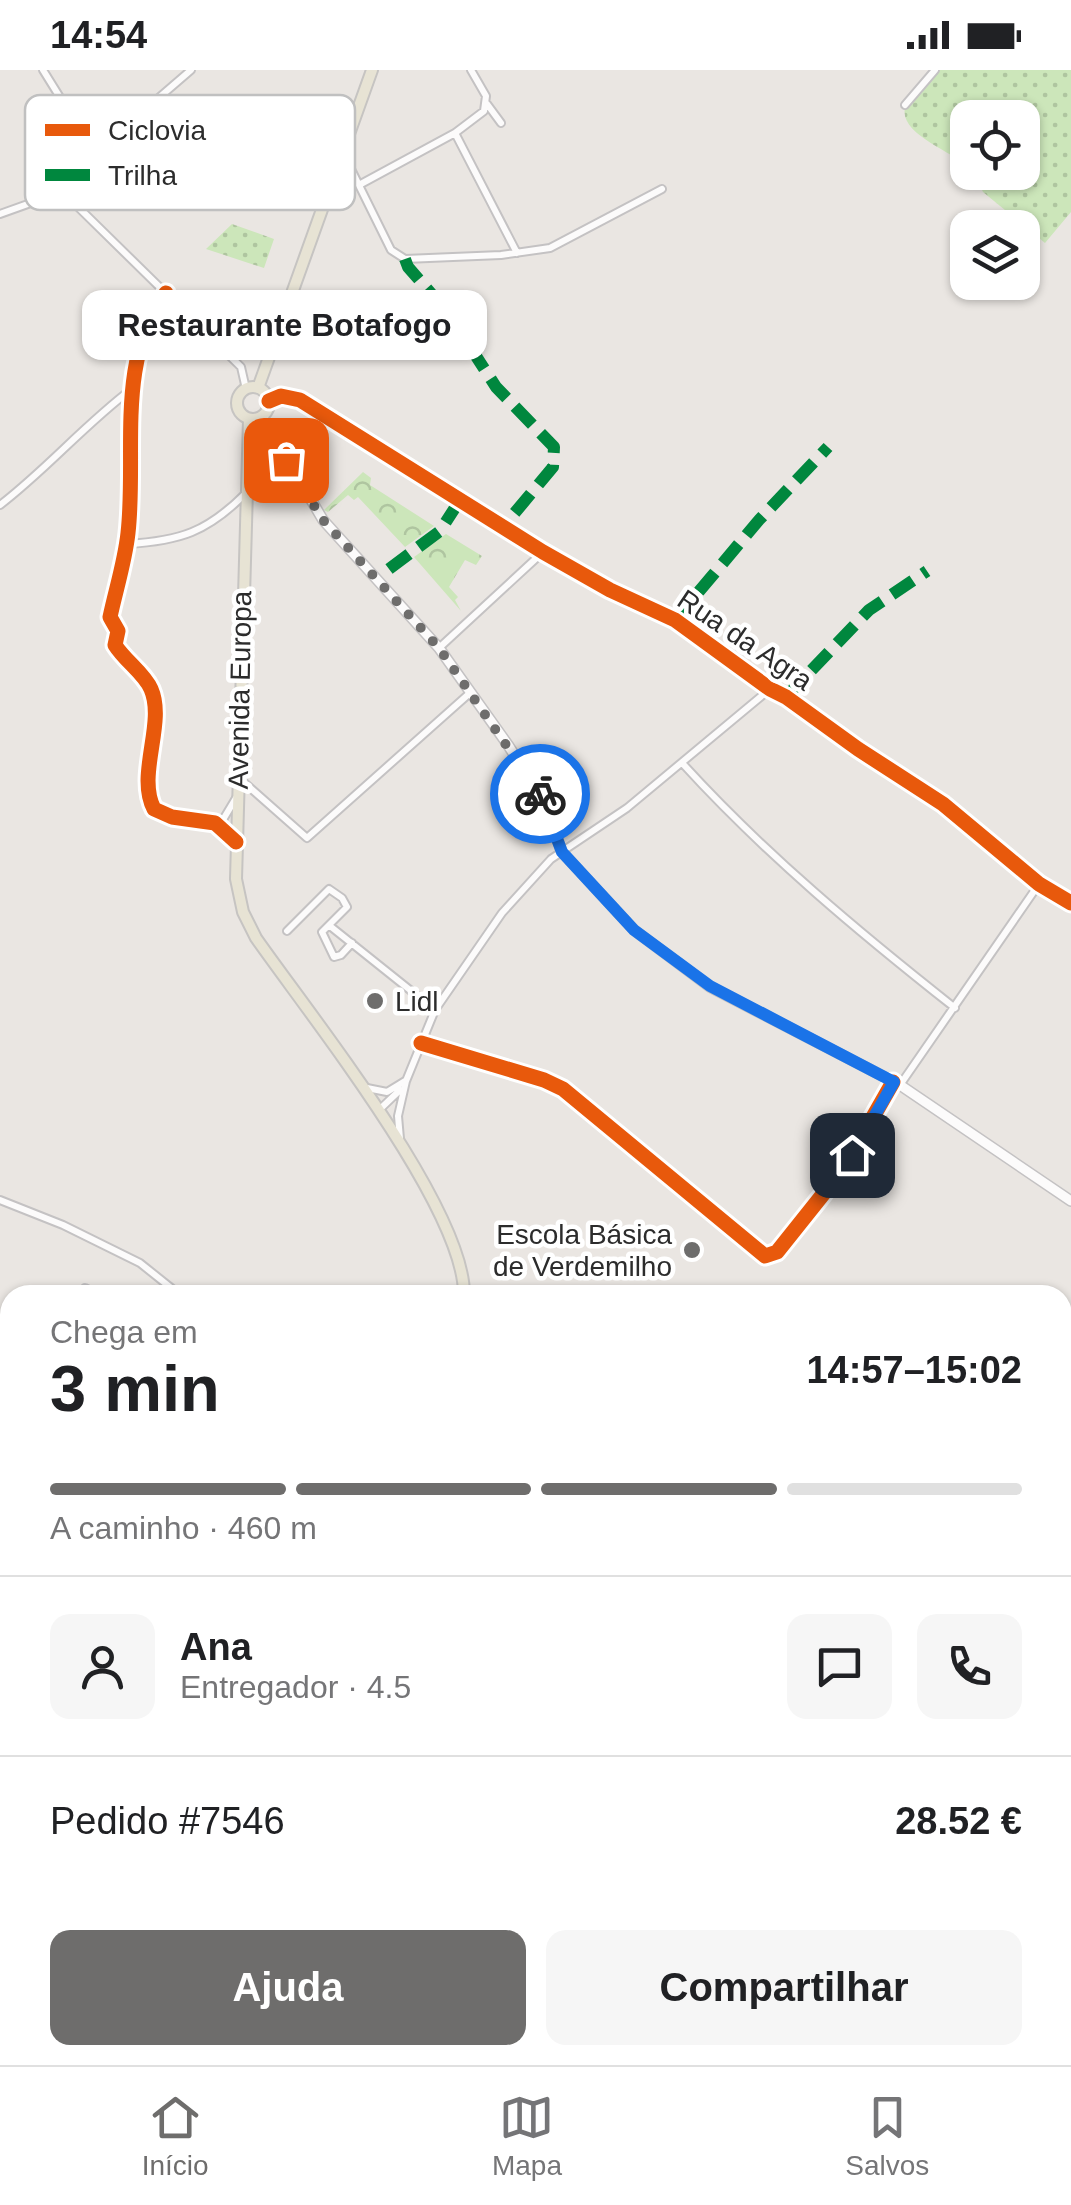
<!DOCTYPE html>
<html lang="pt">
<meta charset="utf-8">
<style>
:root{--surface:#fff;--page:#f6f6f6;--text:#202124;--muted:#757577;--line:#e0e0e0;--accent:#6e6d6c}
body{margin:0;font-family:Arial,sans-serif;background:var(--page);color:var(--text);height:100vh;display:flex;flex-direction:column;font-size:38px;white-space:nowrap}
*{box-sizing:border-box;margin:0}
p{font-size:32px;color:var(--muted)}
.icon{flex:none;width:55px;height:55px;fill:none;stroke:currentColor;stroke-width:2;stroke-linecap:round;stroke-linejoin:round}
.map{position:relative;flex:1;overflow:hidden}
.details{position:absolute;left:0px;top:1215px;width:1072px;height:780px;display:flex;flex-direction:column;background:var(--surface);border-radius:30px 30px 0 0;box-shadow:0 2px 8px #0004}
.details>*{flex:none}
.tools{position:absolute;left:950px;top:30px;display:grid;gap:20px}
.tools a{display:grid;place-items:center;width:90px;height:90px;border-radius:20px;background:var(--surface);box-shadow:0 2px 8px #0004;font-size:50px}
.pin{position:absolute;display:grid;place-items:center;width:85px;height:85px;color:#fff;margin:-42px;border-radius:20px;box-shadow:0 5px 15px #0006}
.courier{position:absolute;display:grid;place-items:center;width:100px;height:100px;margin:-50px;border:8px solid #1a73e8;border-radius:50%;background:#fff;color:#222;box-shadow:0 2px 12px #0007}
.bubble{position:absolute;height:70px;border-radius:20px;background:var(--surface);box-shadow:0 2px 8px #0004;font-size:32px;font-weight:700;line-height:70px;text-align:center}
.headline em{font-style:normal;font-weight:700}
.headline div{display:flex;flex-direction:column-reverse}
.headline{display:flex;align-items:center;justify-content:space-between;height:170px;padding:0 50px}
h1{font-size:65px;font-weight:700;line-height:75px}
.bar{display:grid;grid-template-columns:repeat(4,1fr);gap:15px 10px;align-content:center;height:120px;padding:0 50px}
.bar i{height:12px;border-radius:8px;background:var(--line)}
.bar .selected{background:var(--accent)}
.bar p{grid-column:span 4}
.line{display:flex;align-items:center;gap:25px;padding:0 50px;border-top:2px solid var(--line)}
.line div{flex:1}
.round{display:grid;place-items:center;flex:none;width:105px;height:105px;border-radius:20px;background:var(--page)}
.cta{display:flex;gap:20px;margin-top:auto;padding:20px 50px}
.cta a{flex:1;height:115px;border-radius:20px;background:var(--accent);color:#fff;font-size:40px;font-weight:700;line-height:115px;text-align:center}
.cta a+a{background:var(--page);color:var(--text)}
.status{display:flex;justify-content:space-between;align-items:center;height:70px;padding:0 50px;background:var(--surface);direction:ltr}
.status svg{height:28px;fill:currentColor}
.menu{display:flex;justify-content:space-around;align-items:center;height:140px;border-top:2px solid var(--line);background:var(--surface);font-size:28px;color:var(--muted)}
.menu a{display:grid;justify-items:center;gap:5px}
.menu .selected{color:var(--accent)}
.map>svg:first-child{display:block}
.grass{fill:url(#grass-dots)}
.forest{fill:url(#forest-crowns)}
.lines{fill:none;stroke-linecap:round;stroke-linejoin:round}
.minor-casing{stroke:#c4c2c3;stroke-width:10}
.tertiary-casing{stroke:#c4c2c3;stroke-width:11}
.secondary-casing{stroke:#c4c2c3;stroke-width:12}
.primary-casing{stroke:#c6c4c2;stroke-width:14}
.minor{stroke:#fcfbfb;stroke-width:6}
.tertiary{stroke:#fcfbfb;stroke-width:8}
.secondary{stroke:#fcfbfb;stroke-width:9}
.primary{stroke:#e7e3d4;stroke-width:10}
.quiet{stroke:#00873e;stroke-width:12;stroke-dasharray:25 12;stroke-linecap:butt}
.cycleway-casing{stroke:#fff;stroke-width:21}
.cycleway{stroke:#e8590c;stroke-width:15}
.done{stroke:#6e6d6c;stroke-width:10;stroke-dasharray:0 18}
.route{stroke:#1a73e8;stroke-width:12}
.poi-dot{fill:#6e6d6c;stroke:#fff;stroke-width:4}
.labels{text-anchor:middle;dominant-baseline:central;stroke-width:9;stroke-linejoin:round;paint-order:stroke}
.street-label{font-size:28px;fill:#2c2c2c;stroke:#fff}
.poi-label{font-size:28px;fill:#2c2c2c;stroke:#fff;text-anchor:start}
.key{fill:#fff;stroke:#c0c0c0;stroke-width:2.5}
.key-label{font-size:28px;fill:#2c2c2c}
</style>
<div class="status"><b>14:54</b><svg viewBox="0 0 49 12"><path d="M0 12V9h3v3zM5 12V6h3v6zM10 12V3h3v9zM15 12V0h3v12zM26 1h20v11H26zM47 4h2v5h-2z"/></svg></div>
<div class="map">
<svg width="1071" height="1995" viewBox="0 0 1071 1995">
<defs>
<pattern id="grass-dots" width="8" height="8" patternUnits="userSpaceOnUse" patternTransform="scale(2.5)"><rect width="8" height="8" fill="#cce6ba"/><path d="M2 2h.1M6 6h.1" fill="none" stroke="#afc5a0" stroke-width="1.8" stroke-linecap="round"/></pattern>
<pattern id="forest-crowns" width="20" height="18" patternUnits="userSpaceOnUse" patternTransform="scale(2.5)"><rect width="20" height="18" fill="#cce6ba"/><path d="M2 6a3 3 0 1 1 6 0M12 15a3 3 0 1 1 6 0" fill="none" stroke="#afc5a0"/></pattern>
</defs>
<rect width="100%" height="100%" fill="#eae6e2"/>
<path class="grass" d="M935,0H1071V142L1045,173L983,122L974,103L1022,102V48H968L967,96C953,82 899,64 905,38C908,25 926,10 935,0Z
M232,154L274,169L264,198L206,179Z"/>
<path class="forest" d="M363,402L371,408L370,415L434,456L405,477L358,427L354,430L348,425L328,442L324,440Z
M446,464L482,486L476,495L465,490L449,517L458,527L455,530L461,541L414,487Z"/>
<g class="lines">
<defs>
<path id="minor" d="M43,0L89,74
M487,34L501,53
M905,35L935,0
M455,63L517,183
M342,87L350,97L391,180L405,189L501,185L550,178L662,119
M359,115L455,63L484,41L486,26L471,0
M67,120L76,135L241,297L246,319
M67,120L70,107L89,74L133,50L191,0
M0,144L67,120
M166,223C115,291 137,384 128,463C125,491 116,519 110,547L118,561L115,575C125,591 144,603 151,619C166,653 136,705 154,739L172,747L215,753L236,772
M269,331L281,326L300,330L543,482L610,520L675,550L770,619L786,627L858,679L943,734L1039,814L1071,833
M0,435C47,399 85,354 133,318
M127,474C180,471 207,462 245,424
M439,578L543,482
M683,694C765,784 860,863 955,938
M239,708L307,768L471,622
M215,753L224,748L236,728
M330,856L435,940
M287,861L329,819L342,828L347,837L322,862L334,887L341,885L352,873
M421,973L544,1010L563,1019L765,1186L777,1182L844,1098L893,1012
M900,1015L1039,814
M367,1018L387,1022L405,1011
M378,1041L400,1020
M400,1069L398,1046L406,1011L435,940L502,843L551,789L627,738L770,619
M0,1130L63,1155L140,1193L180,1225
M82,1225L85,1218L98,1225
M1062,1407L1071,1364
M0,1525L10,1537
M0,1646L10,1637
M210,1985L213,1995"/>
<path id="tertiary" d="M1062,1914L1071,1911
M1062,1922L1071,1920
M498,1985L507,1995
M972,1995L984,1985"/>
<path id="secondary" d="M262,346L323,450L439,578L508,675L544,732L562,782L634,860L710,917L900,1015L1071,1131"/>
<path id="primary" d="M237 333a16 16 0 1 1 32 0a16 16 0 1 1-32 0Z
M258,318L372,0
M249,349L236,809L243,842L256,868C309,944 465,1138 464,1225
M124,1995L141,1985"/>
</defs>
<use href="#minor" class="minor-casing"/>
<use href="#tertiary" class="tertiary-casing"/>
<use href="#secondary" class="secondary-casing"/>
<use href="#primary" class="primary-casing"/>
<use href="#minor" class="minor"/>
<use href="#tertiary" class="tertiary"/>
<use href="#secondary" class="secondary"/>
<use href="#primary" class="primary"/>
<path class="quiet" d="M405,189L408,197L448,243L496,317L554,377L553,397L503,457
M389,499L440,461L460,430
M675,550L759,450L828,377
M786,627L869,540L927,501"/>
<defs>
<path id="cycleway" d="M166,223C115,291 137,384 128,463C125,491 116,519 110,547L118,561L115,575C125,591 144,603 151,619C166,653 136,705 154,739L172,747L215,753L236,772
M269,331L281,326L300,330L543,482L610,520L675,550L770,619L786,627L858,679L943,734L1039,814L1071,833
M421,973L544,1010L563,1019L765,1186L777,1182L844,1098L893,1012"/>
</defs>
<use href="#cycleway" class="cycleway-casing"/>
<use href="#cycleway" class="cycleway"/>
</g>
<g class="lines">
<path class="done" d="M286,390L323,450L439,578L540,724"/>
<path class="route" d="M540,724L562,782L634,860L710,916L894,1012L852,1085"/>
</g>
<g class="poi-dot">
<circle cx="375" cy="931" r="10"/>
<circle cx="692" cy="1180" r="10"/>
</g>
<g class="labels">
<g class="street-label">
<text transform="translate(745 570) rotate(34)">Rua da Agra</text>
<text transform="translate(240 620) rotate(-89)">Avenida Europa</text>
</g>
<g class="poi-label">
<text x="395" y="931">Lidl</text>
<text x="672" y="1164" text-anchor="end">Escola Básica<tspan x="672" dy="32">de Verdemilho</tspan></text>
</g>
</g>
<rect x="25" y="25" width="330" height="115" rx="15" class="key"/>
<rect x="45" y="54" width="45" height="12" fill="#e8590c"/>
<rect x="45" y="99" width="45" height="12" fill="#00873e"/>
<g class="key-label">
<text x="108" y="70">Ciclovia</text>
<text x="108" y="115">Trilha</text>
</g>
</svg>
<div class="tools">
<a><svg class="icon" aria-label="locate" viewBox="0 0 24 24"><circle cx="12" cy="12" r="6"/><path d="M12 2v4M12 18v4M2 12h4M18 12h4"/></svg></a>
<a><svg class="icon" aria-label="layers" viewBox="0 0 24 24"><path d="M12 4l9 5-9 5-9-5zM3 14l9 5 9-5"/></svg></a>
</div>
<div class="pin" style="left:286px;top:390px;background:#ea580c"><svg class="icon" aria-label="bag" viewBox="0 0 24 24"><path d="M5 8h14l-1 12H6zM9 8a3 3 0 0 1 6 0"/></svg></div>
<div class="pin" style="left:852px;top:1085px;background:#1f2937"><svg class="icon" aria-label="home" viewBox="0 0 24 24"><path d="M3 11l9-7 9 7M6 9v11h12V9"/></svg></div>
<div class="courier" style="left:540px;top:724px"><svg class="icon" aria-label="bike" viewBox="0 0 24 24"><circle cx="6" cy="16" r="4"/><circle cx="18" cy="16" r="4"/><path d="M6 16l4-8h5l3 8M10 8l3 8H6M13 5h3"/></svg></div>
<div class="bubble" style="left:82px;top:220px;width:405px">Restaurante Botafogo</div>
<section class="details">
<div class="headline"><div><h1>3 min</h1><p>Chega em</p></div><em>14:57–15:02</em></div>
<div class="bar"><i class="selected"></i><i class="selected"></i><i class="selected"></i><i></i><p>A caminho · 460 m</p></div>
<div class="line" style="height:180px"><a class="round"><svg class="icon" aria-label="person" viewBox="0 0 24 24"><circle cx="12" cy="8" r="4"/><path d="M4 21q1-7 8-7t8 7"/></svg></a><div><b>Ana</b><p>Entregador · 4.5</p></div><a class="round"><svg class="icon" aria-label="chat" viewBox="0 0 24 24"><path d="M4 5h16v11H9l-5 4z"/></svg></a><a class="round"><svg class="icon" aria-label="phone" viewBox="0 0 24 24"><path d="M5 4h4l2 5-3 2q2 4 5 5l2-3 5 2v4C11 20 4 13 5 4z"/></svg></a></div>
<div class="line" style="height:130px"><div>Pedido #7546</div><b>28.52 €</b></div>
<div class="cta"><a>Ajuda</a><a>Compartilhar</a></div>
</section>
</div>
<nav class="menu">
<a class="selected"><svg class="icon" aria-label="home" viewBox="0 0 24 24"><path d="M3 11l9-7 9 7M6 9v11h12V9"/></svg>Início</a>
<a><svg class="icon" aria-label="map" viewBox="0 0 24 24"><path d="M3 6l6-2 6 2 6-2v14l-6 2-6-2-6 2zM9 4v14M15 6v14"/></svg>Mapa</a>
<a><svg class="icon" aria-label="saved" viewBox="0 0 24 24"><path d="M7 4h10v16l-5-4-5 4z"/></svg>Salvos</a>
</nav>
